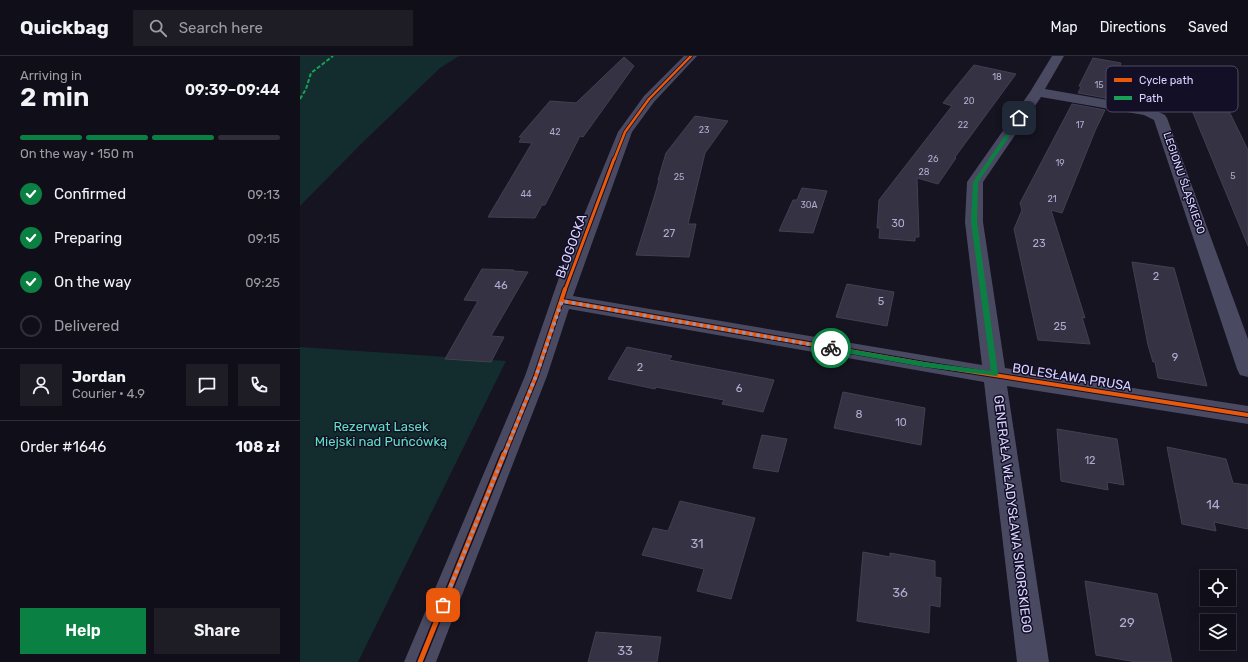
<!DOCTYPE html>
<meta charset="utf-8">
<style>
:root{--surface:#100f19;--page:#1e1d26;--text:#f1f3f6;--muted:#9c9ca2;--line:#302f38;--accent:#0b8043}
body{margin:0;font-family:Rubik,sans-serif;background:var(--page);color:var(--text);height:100vh;display:flex;flex-direction:column;font-size:15px;white-space:nowrap}
*{box-sizing:border-box;margin:0}
p{font-size:13px;color:var(--muted)}
.icon{flex:none;width:22px;height:22px;fill:none;stroke:currentColor;stroke-width:2;stroke-linecap:round;stroke-linejoin:round}
.map{position:relative;flex:1;overflow:hidden}
.panel{display:flex;flex-direction:column;background:var(--surface);width:300px}
.panel>*{flex:none}
.buttons{position:absolute;left:900px;top:514px;display:grid;gap:8px}
.buttons a{display:grid;place-items:center;width:36px;height:36px;border-radius:0px;background:var(--surface);box-shadow:0 4px 16px #0002,0 0 0 1px var(--line);font-size:20px}
.pin{position:absolute;display:grid;place-items:center;width:34px;height:34px;color:#fff;margin:-17px;border-radius:8px;box-shadow:0 2px 6px #0006}
.courier{position:absolute;display:grid;place-items:center;width:40px;height:40px;margin:-20px;border:3px solid #0b8043;border-radius:50%;background:#fff;color:#222;box-shadow:0 1px 5px #0007}
.summary em{font-style:normal;font-weight:600}
.summary div{display:flex;flex-direction:column-reverse}
.summary{display:flex;align-items:center;justify-content:space-between;height:68px;padding:0 20px}
h1{font-size:26px;font-weight:600;line-height:30px}
.bar{display:grid;grid-template-columns:repeat(4,1fr);gap:6px 4px;align-content:center;height:48px;padding:0 20px}
.bar i{height:5px;border-radius:3px;background:var(--line)}
.bar .selected{background:var(--accent)}
.bar p{grid-column:span 4}
.line{display:flex;align-items:center;gap:10px;padding:0 20px;border-top:1px solid var(--line)}
.line div{flex:1}
.round{display:grid;place-items:center;flex:none;width:42px;height:42px;border-radius:0px;background:var(--page)}
ol{padding:0 20px;list-style:none}
li{display:flex;align-items:center;gap:12px;height:44px}
li p{margin-inline-start:auto}
li .icon{padding:4px;border-radius:50%;background:var(--accent);color:#fff;stroke-width:4}
li:last-child{color:var(--muted)}
li i{width:22px;height:22px;border:2px solid var(--line);border-radius:50%}
.cta{display:flex;gap:8px;margin-top:auto;padding:8px 20px}
.cta a{flex:1;height:46px;border-radius:0px;background:var(--accent);color:#fff;font-size:16px;font-weight:600;line-height:46px;text-align:center}
.cta a+a{background:var(--page);color:var(--text)}
header{display:flex;align-items:center;gap:24px;box-sizing:border-box;height:56px;padding:0 20px;background:var(--surface);border-bottom:1px solid var(--line)}
header strong{font-size:19px}
nav{display:flex;gap:22px;margin-inline-start:auto;font-size:14px}
.search{width:280px;height:36px;background:var(--page);display:flex;align-items:center;gap:10px;box-sizing:border-box;padding:0 14px;border-radius:0px;color:var(--muted);font-size:15px}
main{display:flex;flex:1;min-height:0}
.map>svg:first-child{display:block}
.green{fill:#132c2d}
.building{fill:#343243;stroke:#433f54}
.lines{fill:none;stroke-linecap:round;stroke-linejoin:round}
.street{fill:#4a4962;fill-rule:evenodd}
.quiet{stroke:#1a9f57;stroke-width:2;stroke-dasharray:4 2;stroke-linecap:butt}
.cycleway-far3-casing{stroke:#130f26;stroke-width:4}
.cycleway-far2-casing{stroke:#130f26;stroke-width:5}
.cycleway-far1-casing{stroke:#130f26;stroke-width:6}
.cycleway-casing{stroke:#130f26;stroke-width:8}
.cycleway-far3{stroke:#e8590c;stroke-width:2.5}
.cycleway-far2{stroke:#e8590c;stroke-width:3}
.cycleway-far1{stroke:#e8590c;stroke-width:4}
.cycleway{stroke:#e8590c;stroke-width:5}
.route{fill:#0b8043}
.done{stroke:#9591b1;stroke-width:4;stroke-dasharray:0 7.2}
.labels{text-anchor:middle;dominant-baseline:central;stroke-width:3;stroke-linejoin:round;paint-order:stroke}
.far-number-label{font-size:9px;fill:#b0acd0}
.far-street-label{font-size:11px;fill:#d9d4ff;stroke:#130f26}
.number-label{font-size:11px;fill:#b0acd0}
.street-label{font-size:13px;fill:#d9d4ff;stroke:#130f26}
.park-label{font-size:13px;fill:#5fe0c0;stroke:#130f26}
.near-number-label{font-size:13px;fill:#b0acd0}
.key{fill:#130f26;stroke:#4e4a67;stroke-width:1}
.key-label{font-size:11px;fill:#d9d4ff}
</style>
<header>
<strong>Quickbag</strong>
<div class="search"><svg class="icon" aria-label="search" viewBox="0 0 24 24"><circle cx="10" cy="10" r="6"/><path d="M15 15l6 6"/></svg>Search here</div>
<nav><a>Map</a><a>Directions</a><a>Saved</a></nav>
</header>
<main>
<section class="panel">
<div class="summary"><div><h1>2 min</h1><p>Arriving in</p></div><em>09:39–09:44</em></div>
<div class="bar"><i class="selected"></i><i class="selected"></i><i class="selected"></i><i></i><p>On the way · 150 m</p></div>
<ol>
<li><svg class="icon" aria-label="check" viewBox="0 0 24 24"><path d="M5 12l5 5 9-10"/></svg>Confirmed<p>09:13</p></li>
<li><svg class="icon" aria-label="check" viewBox="0 0 24 24"><path d="M5 12l5 5 9-10"/></svg>Preparing<p>09:15</p></li>
<li><svg class="icon" aria-label="check" viewBox="0 0 24 24"><path d="M5 12l5 5 9-10"/></svg>On the way<p>09:25</p></li>
<li><i></i>Delivered</li>
</ol>
<div class="line" style="height:72px"><a class="round"><svg class="icon" aria-label="person" viewBox="0 0 24 24"><circle cx="12" cy="8" r="4"/><path d="M4 21q1-7 8-7t8 7"/></svg></a><div><b>Jordan</b><p>Courier · 4.9</p></div><a class="round"><svg class="icon" aria-label="chat" viewBox="0 0 24 24"><path d="M4 5h16v11H9l-5 4z"/></svg></a><a class="round"><svg class="icon" aria-label="phone" viewBox="0 0 24 24"><path d="M5 4h4l2 5-3 2q2 4 5 5l2-3 5 2v4C11 20 4 13 5 4z"/></svg></a></div>
<div class="line" style="height:52px"><div>Order #1646</div><b>108 zł</b></div>
<div class="cta"><a>Help</a><a>Share</a></div>
</section>
<div class="map">
<svg width="948" height="606" viewBox="0 0 948 606">
<rect width="100%" height="100%" fill="#161421"/>
<path class="green" d="M0,0H159L140,12L60,89L0,150Z
M0,291L206,305L58,606H0Z"/>
<path class="building" d="M324,1L334,10L283,81L280,80L245,149H242L235,162L188,161L232,87L219,86L222,81H219L250,45L276,47Z
M793,2L821,7L814,25L819,26L811,43L778,37L781,31L779,30Z
M674,9L716,18L655,101L656,102L638,128L617,122L619,181H615V185L579,182L580,172H577L579,144L652,50L643,47Z
M889,47L927,51L948,94V190Z
M772,48L805,54L795,75L762,157L751,154L785,262L782,261L790,288L738,284L714,173L722,154L720,147Z
M395,60L428,65L405,97L388,168H396L389,201L336,199L356,135L359,124H358L366,97Z
M502,132L527,135L513,177L479,175L493,144H497Z
M832,206L874,212L907,330L858,322L855,306H853L848,289Z
M182,213L214,214L213,215L228,216L191,280L204,281L191,306L145,303L178,245L164,244Z
M547,228L594,236L587,270L536,261Z
M327,291L372,300L369,304L474,324L463,356L422,348L424,344L356,331L355,333L308,323Z
M543,336L625,352L621,389L534,372Z
M757,373L817,383L824,429L807,426L808,434L761,425Z
M462,379L487,383L478,416L453,412Z
M867,391L926,403L933,427L948,429V473L914,466L916,475L882,468Z
M380,445L455,462L431,543L397,535L404,513L342,499L353,472L368,475Z
M563,496L590,501V497L635,505V521L641,522L640,551L630,549L629,577L557,565Z
M785,525L857,538L872,606H836L796,599Z
M296,576L361,581L357,606H288Z"/>
<g class="lines">
<path class="street" d="M384,0H397L354,46L332,76L273,240L682,309L665,166L667,126L730,36L752,0H764L745,33L848,51L865,59L867,62L948,283V321L940,319L937,313L854,64L844,59L741,41L683,126V166L705,312L948,350V368L707,330L749,606H717L684,326L269,253L247,320L136,606H104L225,320L263,210L318,76L344,40Z"/>
<path class="quiet" d="M0,43L6,33L11,17L33,0"/>
<defs>
<path id="cycleway-far3" d="M314,104L325,76L349,43L391,0"/>
<path id="cycleway-far2" d="M265,234L314,103"/>
<path id="cycleway-far1" d="M262,245L624,308L948,359
M204,399L236,320L265,233"/>
<path id="cycleway" d="M120,606L204,398"/>
</defs>
<use href="#cycleway-far3" class="cycleway-far3-casing"/>
<use href="#cycleway-far2" class="cycleway-far2-casing"/>
<use href="#cycleway-far1" class="cycleway-far1-casing"/>
<use href="#cycleway" class="cycleway-casing"/>
<use href="#cycleway-far3" class="cycleway-far3"/>
<use href="#cycleway-far2" class="cycleway-far2"/>
<use href="#cycleway-far1" class="cycleway-far1"/>
<use href="#cycleway" class="cycleway"/>
</g>
<path class="route" d="M718,61L722,62L678,126L677,166L698,318L697,320L624,311L529,294V290H531L624,306L691,315L671,166L673,126Z"/>
<g class="lines">
<path class="done" d="M143,549L236,320L262,245L531,292"/>
</g>
<g class="labels">
<g class="far-number-label">
<text x="697" y="21">18</text>
<text x="799" y="29">15</text>
<text x="669" y="45">20</text>
<text x="663" y="69">22</text>
<text x="780" y="69">17</text>
<text x="404" y="74">23</text>
<text x="255" y="76">42</text>
<text x="633" y="103">26</text>
<text x="760" y="107">19</text>
<text x="624" y="116">28</text>
<text x="933" y="120">5</text>
<text x="379" y="121">25</text>
<text x="226" y="138">44</text>
<text x="752" y="143">21</text>
<text x="509" y="149">30A</text>
</g>
<g class="far-street-label">
<text transform="translate(884 127) rotate(71)">LEGIONU ŚLĄSKIEGO</text>
</g>
<g class="number-label">
<text x="598" y="167">30</text>
<text x="369" y="177">27</text>
<text x="739" y="187">23</text>
<text x="856" y="220">2</text>
<text x="201" y="229">46</text>
<text x="581" y="245">5</text>
<text x="760" y="270">25</text>
<text x="875" y="301">9</text>
<text x="340" y="311">2</text>
<text x="439" y="332">6</text>
<text x="559" y="358">8</text>
<text x="601" y="366">10</text>
<text x="790" y="404">12</text>
</g>
<g class="street-label">
<text transform="translate(271 190) rotate(-70)">BŁOGOCKA</text>
<text transform="translate(772 321) rotate(9)">BOLESŁAWA PRUSA</text>
<text transform="translate(713 458) rotate(83)">GENERAŁA WŁADYSŁAWA SIKORSKIEGO</text>
</g>
<g class="park-label">
<text x="81" y="370">Rezerwat Lasek<tspan x="81" dy="15">Miejski nad Puńcówką</tspan></text>
</g>
<g class="near-number-label">
<text x="913" y="448">14</text>
<text x="397" y="487">31</text>
<text x="600" y="536">36</text>
<text x="827" y="566">29</text>
<text x="325" y="594">33</text>
</g>
</g>
<rect x="806" y="10" width="132" height="46" rx="6" class="key"/>
<rect x="814" y="22" width="18" height="4" fill="#e8590c"/>
<rect x="814" y="40" width="18" height="4" fill="#1a9f57"/>
<g class="key-label">
<text x="839" y="28">Cycle path</text>
<text x="839" y="46">Path</text>
</g>
</svg>
<div class="buttons">
<a><svg class="icon" aria-label="locate" viewBox="0 0 24 24"><circle cx="12" cy="12" r="6"/><path d="M12 2v4M12 18v4M2 12h4M18 12h4"/></svg></a>
<a><svg class="icon" aria-label="layers" viewBox="0 0 24 24"><path d="M12 4l9 5-9 5-9-5zM3 14l9 5 9-5"/></svg></a>
</div>
<div class="pin" style="left:143px;top:549px;background:#ea580c"><svg class="icon" aria-label="bag" viewBox="0 0 24 24"><path d="M5 8h14l-1 12H6zM9 8a3 3 0 0 1 6 0"/></svg></div>
<div class="pin" style="left:719px;top:62px;background:#1f2937"><svg class="icon" aria-label="home" viewBox="0 0 24 24"><path d="M3 11l9-7 9 7M6 9v11h12V9"/></svg></div>
<div class="courier" style="left:531px;top:292px"><svg class="icon" aria-label="bike" viewBox="0 0 24 24"><circle cx="6" cy="16" r="4"/><circle cx="18" cy="16" r="4"/><path d="M6 16l4-8h5l3 8M10 8l3 8H6M13 5h3"/></svg></div>
</div>
</main>
